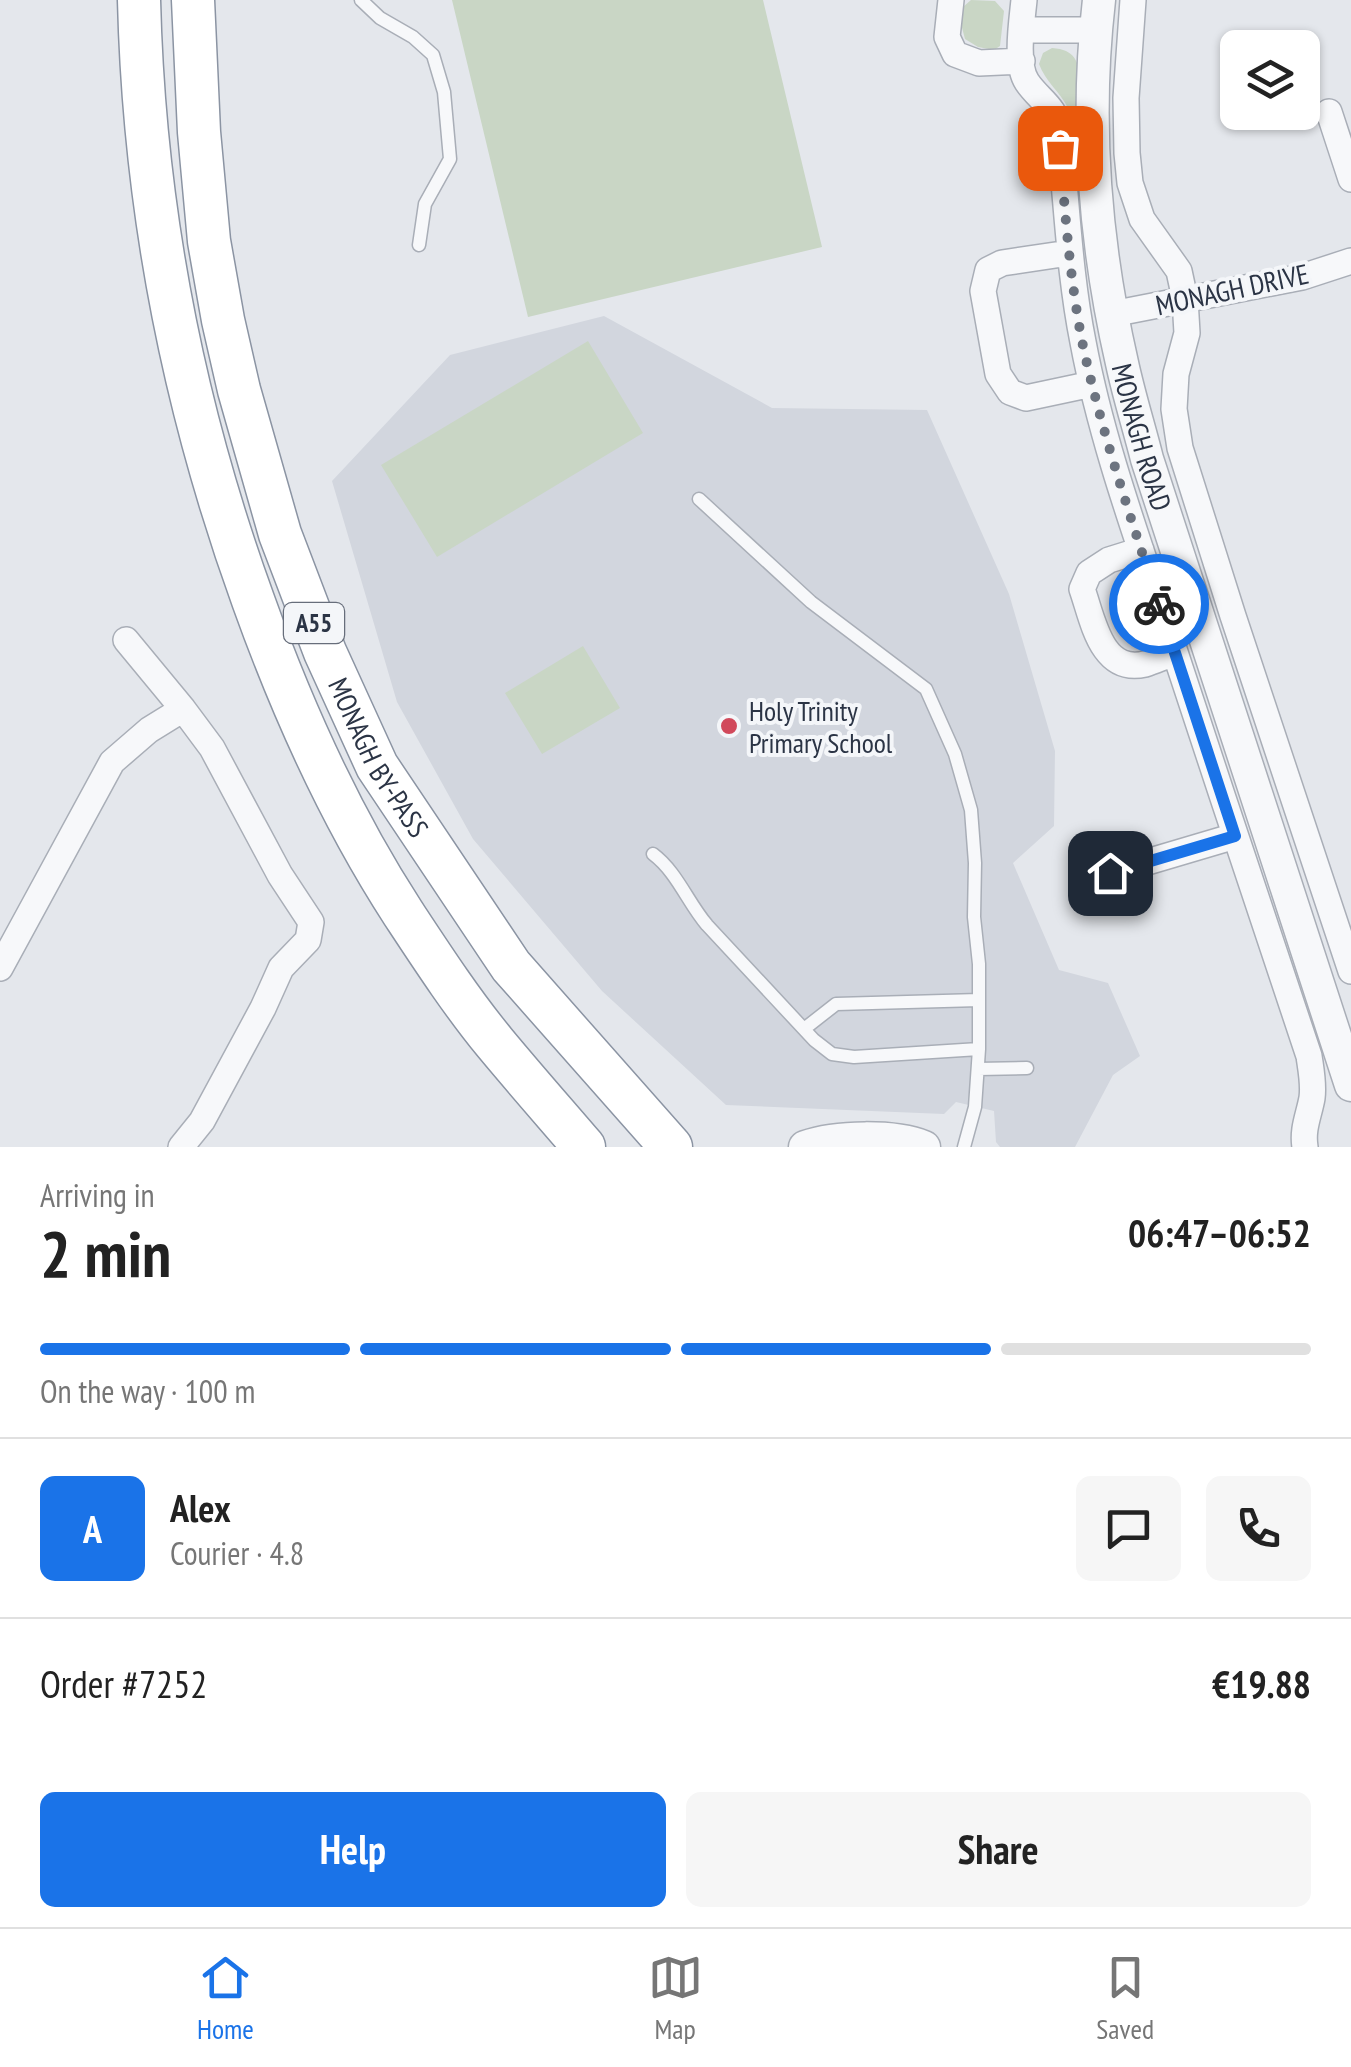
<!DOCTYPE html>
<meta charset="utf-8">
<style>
:root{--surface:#fff;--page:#f6f6f6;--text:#222;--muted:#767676;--line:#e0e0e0;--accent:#1a73e8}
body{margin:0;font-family:"PT Sans Narrow",sans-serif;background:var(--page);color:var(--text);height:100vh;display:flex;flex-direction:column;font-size:38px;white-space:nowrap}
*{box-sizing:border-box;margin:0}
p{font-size:32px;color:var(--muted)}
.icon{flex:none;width:55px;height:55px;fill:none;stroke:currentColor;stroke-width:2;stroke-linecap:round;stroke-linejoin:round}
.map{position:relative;height:1147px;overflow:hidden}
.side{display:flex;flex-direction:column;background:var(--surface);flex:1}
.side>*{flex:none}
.tools{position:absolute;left:1220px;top:30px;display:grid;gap:20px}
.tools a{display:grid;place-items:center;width:100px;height:100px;border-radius:15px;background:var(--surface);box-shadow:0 2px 8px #0004;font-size:50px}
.pin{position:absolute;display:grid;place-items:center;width:85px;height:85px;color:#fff;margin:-42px;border-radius:20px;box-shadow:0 5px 15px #0006}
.courier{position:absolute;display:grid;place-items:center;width:100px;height:100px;margin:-50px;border:8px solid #1a73e8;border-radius:50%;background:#fff;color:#222;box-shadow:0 2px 12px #0007}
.overview em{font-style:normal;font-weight:600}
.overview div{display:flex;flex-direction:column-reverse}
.overview{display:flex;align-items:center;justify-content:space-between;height:170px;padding:0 40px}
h1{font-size:65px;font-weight:600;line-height:75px}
.bar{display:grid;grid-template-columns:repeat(4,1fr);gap:15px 10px;align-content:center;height:120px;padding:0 40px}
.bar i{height:12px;border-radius:8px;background:var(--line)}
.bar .selected{background:var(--accent)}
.bar p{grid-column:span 4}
.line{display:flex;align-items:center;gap:25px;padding:0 40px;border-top:2px solid var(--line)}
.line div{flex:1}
.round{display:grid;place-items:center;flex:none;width:105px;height:105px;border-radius:15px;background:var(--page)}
.button{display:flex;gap:20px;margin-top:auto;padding:20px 40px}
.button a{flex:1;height:115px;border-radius:15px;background:var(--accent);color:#fff;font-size:40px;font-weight:600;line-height:115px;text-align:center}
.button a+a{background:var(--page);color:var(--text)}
.tab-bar{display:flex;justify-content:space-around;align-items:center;height:140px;border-top:2px solid var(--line);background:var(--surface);font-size:28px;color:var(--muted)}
.tab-bar a{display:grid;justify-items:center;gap:5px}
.tab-bar .selected{color:var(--accent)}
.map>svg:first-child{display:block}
.built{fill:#d2d6de}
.green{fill:#c9d6c5}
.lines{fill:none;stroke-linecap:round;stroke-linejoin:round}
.service-casing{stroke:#a9aeb7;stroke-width:15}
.minor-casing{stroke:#a9aeb7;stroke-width:28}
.tertiary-casing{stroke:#a9aeb7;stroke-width:35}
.trunk-casing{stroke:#8b94a3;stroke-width:45}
.service{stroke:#f7f8fa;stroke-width:12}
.minor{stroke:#f7f8fa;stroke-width:25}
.tertiary{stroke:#f7f8fa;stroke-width:32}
.trunk{stroke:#fff;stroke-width:42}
.done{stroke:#6c737f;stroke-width:10;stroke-dasharray:0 18}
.route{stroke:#1a73e8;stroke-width:12}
.poi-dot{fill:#d1495b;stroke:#f4f6f9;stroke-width:4}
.labels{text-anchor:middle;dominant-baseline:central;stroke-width:8;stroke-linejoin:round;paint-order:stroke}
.shield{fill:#f4f6f9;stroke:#676e7b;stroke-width:2.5}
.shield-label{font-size:25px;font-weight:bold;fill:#2b3445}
.street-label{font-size:28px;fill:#2b3445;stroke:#f4f6f9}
.poi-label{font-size:28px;fill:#2b3445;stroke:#f4f6f9;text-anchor:start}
</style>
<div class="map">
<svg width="1351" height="1147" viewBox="0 0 1351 1147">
<rect width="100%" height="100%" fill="#e4e7ec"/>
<path class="built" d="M604,316L772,408L927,410L1009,594L1055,751L1054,826L1013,863L1059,970L1108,983L1140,1056L1113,1075L1075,1147H1000L996,1142L994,1111L956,1102L944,1114L726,1105L602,991L473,839L397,702L332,481L450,355Z"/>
<path class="green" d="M452,0H763L822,247L528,317Z
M971,0L995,1L1004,11L1000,46L994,50L978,47L965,39L961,24L963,7Z
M1052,48C1088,50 1078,81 1078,108H1068C1060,92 1045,81 1039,64L1043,53Z
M588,341L643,433L437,557L381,465Z
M583,646L620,708L542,754L505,693Z"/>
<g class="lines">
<defs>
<path id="service" d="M361,0L380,18L413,37L433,55L444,92L450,159L425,204L419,245
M699,499L811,602L926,689L955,754L971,810L975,863L974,917L979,964V1049
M653,854C677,872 688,903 707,925L814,1040L832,1054L854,1057L979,1049L975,1107L964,1147
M804,1029L836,1004L979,1000
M978,1069L1027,1068"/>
<path id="minor" d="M951,0L947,37L955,54L979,63L1022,61
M1024,0C1022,21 1015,64 1027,82C1039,100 1056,106 1059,131C1067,202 1069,272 1083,342C1101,438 1135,532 1166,625C1213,769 1261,912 1309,1056C1311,1070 1314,1084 1312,1098C1309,1115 1302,1129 1305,1147
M1133,0L1126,98L1127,153L1130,183L1142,219L1179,271L1185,299L1187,333L1176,374L1174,409L1180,448L1233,616L1351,971
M1021,30H1095
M1329,112L1351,179
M1069,253L1002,263L988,270L983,291L998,374L1010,392L1026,398L1092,384
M1112,314L1302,277L1351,261
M1141,550L1109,560L1089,573L1082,589C1093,620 1101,674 1145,664C1155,661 1165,656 1175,653
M126,640L183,709L212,748L280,875L311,922L308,940L281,968L263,1008L202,1121L181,1147
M1110,873L1235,836
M0,968L112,762L149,730L183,709"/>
<g id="tertiary">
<path id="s1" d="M1099,0C1085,121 1095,245 1122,363C1129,396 1139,427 1147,459L1351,1085"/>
<path d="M805,1147C836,1136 894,1135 924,1147"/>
</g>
<g id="trunk">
<path d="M139,0C144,206 183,407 253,600C292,709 340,816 403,913C432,957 462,1003 495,1043C524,1078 554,1112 584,1147"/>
<path id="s2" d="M193,0L199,132L209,241L223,320L239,390L280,534L325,652L377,766L511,966L671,1147"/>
</g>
</defs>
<use href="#service" class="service-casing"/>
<use href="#minor" class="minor-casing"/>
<use href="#tertiary" class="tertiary-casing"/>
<use href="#trunk" class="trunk-casing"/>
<use href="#service" class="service"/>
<use href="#minor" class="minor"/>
<use href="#tertiary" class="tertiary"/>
<use href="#trunk" class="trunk"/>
</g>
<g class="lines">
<path class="done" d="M1060,148C1065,214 1070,281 1083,346C1102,433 1131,519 1159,604"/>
<path class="route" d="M1110,873L1235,836L1159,604"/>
</g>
<circle class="poi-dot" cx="729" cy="726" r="10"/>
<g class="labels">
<rect class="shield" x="284" y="603" width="60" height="40" rx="8"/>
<g class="shield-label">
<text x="314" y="623">A55</text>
</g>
<g class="street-label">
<text transform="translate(1232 289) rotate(-12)">MONAGH DRIVE</text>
<text stroke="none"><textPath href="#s1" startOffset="442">MONAGH ROAD</textPath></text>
<text stroke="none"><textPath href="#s2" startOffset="788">MONAGH BY-PASS</textPath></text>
</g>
<g class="poi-label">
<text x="749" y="710">Holy Trinity<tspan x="749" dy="32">Primary School</tspan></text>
</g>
</g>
</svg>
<div class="tools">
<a><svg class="icon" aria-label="layers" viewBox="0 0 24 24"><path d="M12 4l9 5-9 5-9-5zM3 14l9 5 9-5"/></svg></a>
</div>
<div class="pin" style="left:1060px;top:148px;background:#ea580c"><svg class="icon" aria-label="bag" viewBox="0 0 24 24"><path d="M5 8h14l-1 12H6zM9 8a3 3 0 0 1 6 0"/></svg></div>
<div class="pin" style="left:1110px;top:873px;background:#1f2937"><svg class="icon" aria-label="home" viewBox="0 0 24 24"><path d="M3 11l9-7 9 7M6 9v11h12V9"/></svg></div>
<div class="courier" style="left:1159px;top:604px"><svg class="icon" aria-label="bike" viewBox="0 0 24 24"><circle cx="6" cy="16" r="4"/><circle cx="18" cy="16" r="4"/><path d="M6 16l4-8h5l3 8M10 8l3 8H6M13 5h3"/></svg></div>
</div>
<section class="side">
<div class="overview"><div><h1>2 min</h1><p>Arriving in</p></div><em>06:47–06:52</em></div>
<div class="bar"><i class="selected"></i><i class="selected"></i><i class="selected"></i><i></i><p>On the way · 100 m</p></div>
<div class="line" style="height:180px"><b class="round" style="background:var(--accent);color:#fff">A</b><div><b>Alex</b><p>Courier · 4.8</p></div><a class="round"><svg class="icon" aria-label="chat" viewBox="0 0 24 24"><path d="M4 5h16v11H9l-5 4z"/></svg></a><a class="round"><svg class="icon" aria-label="phone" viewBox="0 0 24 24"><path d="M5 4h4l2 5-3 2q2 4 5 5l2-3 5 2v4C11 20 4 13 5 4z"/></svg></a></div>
<div class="line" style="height:130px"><div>Order #7252</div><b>€19.88</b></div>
<div class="button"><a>Help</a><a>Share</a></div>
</section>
<nav class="tab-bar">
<a class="selected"><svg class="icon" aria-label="home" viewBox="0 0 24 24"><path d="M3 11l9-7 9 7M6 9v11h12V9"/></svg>Home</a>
<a><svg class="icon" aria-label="map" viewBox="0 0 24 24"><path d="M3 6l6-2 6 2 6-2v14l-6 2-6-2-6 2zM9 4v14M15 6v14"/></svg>Map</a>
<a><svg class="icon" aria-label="saved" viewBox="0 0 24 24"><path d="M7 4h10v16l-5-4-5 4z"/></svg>Saved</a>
</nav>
